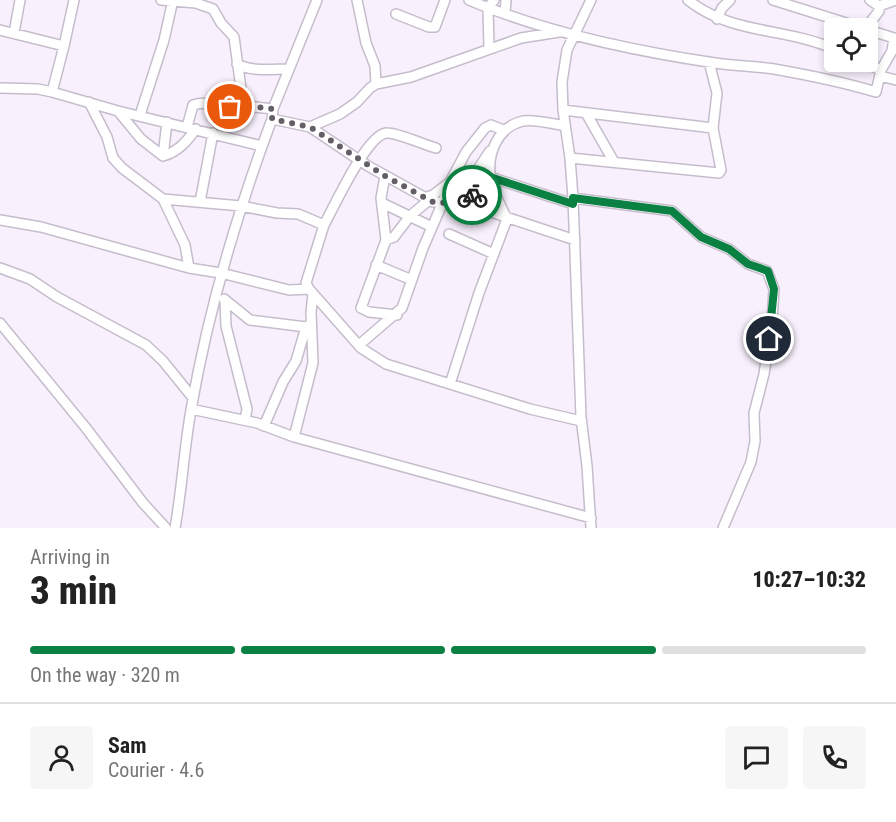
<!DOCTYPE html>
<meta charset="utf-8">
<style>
:root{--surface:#fff;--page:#f6f6f6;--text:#222;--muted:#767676;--line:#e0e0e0;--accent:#0b8043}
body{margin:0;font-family:"Roboto Condensed",sans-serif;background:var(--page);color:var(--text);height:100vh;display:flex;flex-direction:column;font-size:22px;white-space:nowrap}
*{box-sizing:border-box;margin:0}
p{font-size:20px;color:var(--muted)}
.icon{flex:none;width:33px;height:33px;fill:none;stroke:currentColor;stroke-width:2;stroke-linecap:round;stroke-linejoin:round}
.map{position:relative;height:528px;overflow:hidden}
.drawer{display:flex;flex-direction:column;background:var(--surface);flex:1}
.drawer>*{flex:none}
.tools{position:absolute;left:824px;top:18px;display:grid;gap:12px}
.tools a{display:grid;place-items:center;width:54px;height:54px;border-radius:6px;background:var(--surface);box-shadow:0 3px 9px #0003;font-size:30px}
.pin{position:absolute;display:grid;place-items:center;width:51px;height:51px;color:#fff;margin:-26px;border:3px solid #fff;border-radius:50%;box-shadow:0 2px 6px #0007}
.courier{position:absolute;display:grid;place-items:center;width:60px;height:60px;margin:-30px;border:4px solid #0b8043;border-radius:50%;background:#fff;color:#222;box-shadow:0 2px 8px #0007}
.summary em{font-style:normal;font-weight:800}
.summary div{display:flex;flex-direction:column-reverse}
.summary{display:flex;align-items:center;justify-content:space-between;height:102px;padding:0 30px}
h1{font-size:39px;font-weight:800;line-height:45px}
.bar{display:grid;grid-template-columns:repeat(4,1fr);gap:9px 6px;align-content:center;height:72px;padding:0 30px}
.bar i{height:8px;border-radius:4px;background:var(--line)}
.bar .on{background:var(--accent)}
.bar p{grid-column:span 4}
.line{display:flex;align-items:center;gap:15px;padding:0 30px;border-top:2px solid var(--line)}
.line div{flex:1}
.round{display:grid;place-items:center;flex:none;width:63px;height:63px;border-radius:6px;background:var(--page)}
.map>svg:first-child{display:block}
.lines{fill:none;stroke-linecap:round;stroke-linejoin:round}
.street-casing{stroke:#c6bdcc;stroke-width:12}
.street{stroke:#fff;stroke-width:9}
.done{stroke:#645f67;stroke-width:6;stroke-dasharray:0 10.8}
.route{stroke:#0b8043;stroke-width:8}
</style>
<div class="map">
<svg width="896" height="528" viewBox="0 0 896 528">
<rect width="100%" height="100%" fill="#f8f1fd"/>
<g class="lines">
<defs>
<path id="street" d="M161,0L196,3L213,9L221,23L234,37L243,103L246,106L273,109
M357,0L366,43L375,66L376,84
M469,0C544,32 634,51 715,63C735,66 755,66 774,69C808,75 843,82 876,92L881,70
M688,0C732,35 784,27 834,49
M773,0L894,38L892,51L881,70L862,62
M879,6L896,0
M396,14L429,27H435L445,0
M505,14L506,0
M717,19L722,8L730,0
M866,28L879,11V6L870,0
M0,30L64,46L52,92
M14,33L20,0
M64,46L74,0
M489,49L488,8L494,0
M237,64C252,72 272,69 289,69
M880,76L896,80
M0,88L38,89L52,92L118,111L262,146
M89,102L107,137L113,158L122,168L163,199L185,245L189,268L221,273L289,290L309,289
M225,107L240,83
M563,110L713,128
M118,111L141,139L163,156C178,152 187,141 196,129
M586,113L614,162
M140,115L164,40L173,0
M272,119L310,127L368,166L433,202H461L575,240
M187,127L193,105C210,99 226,111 243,103
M310,127L340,114L357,102L370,88L376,84L411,77L521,38L559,32
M163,156L167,122
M570,158L719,173L721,170L713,128L717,93L709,62
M385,176L381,198L386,240L361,308L369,312L397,315
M490,177L573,204
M424,198L433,195L450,182
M573,198L672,211L701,237L729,249L748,264L767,271L774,289L772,321L764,374L754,413L755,441L751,462L723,528
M163,199L241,206L277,213L298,214L324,225L306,283L309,289L361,348L386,364L450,384L479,293L507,219C501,206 494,194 491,180C486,155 497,127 523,121C535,119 553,124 565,126
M449,201L476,172L490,151
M455,201L482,190L492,184
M200,202L213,133
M382,203L432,227
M0,220L41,227L189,268
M324,225C334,207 366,136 386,133C397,132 424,145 436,148
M449,234L494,254
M386,240L394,237L410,216L429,200
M376,265L412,280
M0,268L30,279L57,297L146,345L163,361L193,398
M224,299L250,320L306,327L309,325
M225,300L226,326L247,409L245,420
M0,323L86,428L143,503L166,528
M359,345L402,308L423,248L443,202L450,182L466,152L485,128L491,125L503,130
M450,384L530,409L581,421
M191,409L257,423L294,437L591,518
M264,426L283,382L296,361L306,327
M294,437L313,363L311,312L313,294
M175,528C182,489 184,449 191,410C208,311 237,213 272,119L273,109L317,0
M591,528L587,466L581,417L573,198L570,158L563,110L562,82L567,50L591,0"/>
</defs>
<use href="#street" class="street-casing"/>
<use href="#street" class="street"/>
</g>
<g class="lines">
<path class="done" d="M230,107L243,103L246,106L273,109L272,119L310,127L385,176L433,202C445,205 460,199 472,195"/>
<path class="route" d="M472,195L492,184L490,177L573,204V198L672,211L701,237L729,249L748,264L768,271L774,289L769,339"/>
</g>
</svg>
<div class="tools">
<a><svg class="icon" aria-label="locate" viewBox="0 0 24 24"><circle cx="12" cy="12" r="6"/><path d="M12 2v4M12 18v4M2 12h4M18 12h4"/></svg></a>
</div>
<div class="pin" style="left:230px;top:107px;background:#ea580c"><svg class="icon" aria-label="bag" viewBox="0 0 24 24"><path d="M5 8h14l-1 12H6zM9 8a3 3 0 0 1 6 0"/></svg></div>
<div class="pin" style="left:769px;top:339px;background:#1f2937"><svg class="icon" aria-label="home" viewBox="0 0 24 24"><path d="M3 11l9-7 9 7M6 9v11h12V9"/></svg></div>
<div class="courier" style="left:472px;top:195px"><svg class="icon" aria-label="bike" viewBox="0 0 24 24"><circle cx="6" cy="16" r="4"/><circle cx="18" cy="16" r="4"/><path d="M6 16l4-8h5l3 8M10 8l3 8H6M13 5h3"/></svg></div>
</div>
<section class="drawer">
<div class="summary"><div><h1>3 min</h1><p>Arriving in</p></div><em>10:27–10:32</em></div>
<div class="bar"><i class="on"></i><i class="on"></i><i class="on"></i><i></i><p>On the way · 320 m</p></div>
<div class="line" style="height:108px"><a class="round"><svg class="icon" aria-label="person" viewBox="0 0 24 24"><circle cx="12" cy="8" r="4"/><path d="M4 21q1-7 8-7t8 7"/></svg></a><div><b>Sam</b><p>Courier · 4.6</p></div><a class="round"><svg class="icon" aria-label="chat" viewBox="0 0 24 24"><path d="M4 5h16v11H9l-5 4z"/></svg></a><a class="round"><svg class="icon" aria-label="phone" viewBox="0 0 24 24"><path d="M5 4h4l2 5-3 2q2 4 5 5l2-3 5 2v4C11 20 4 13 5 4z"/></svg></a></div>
</section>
